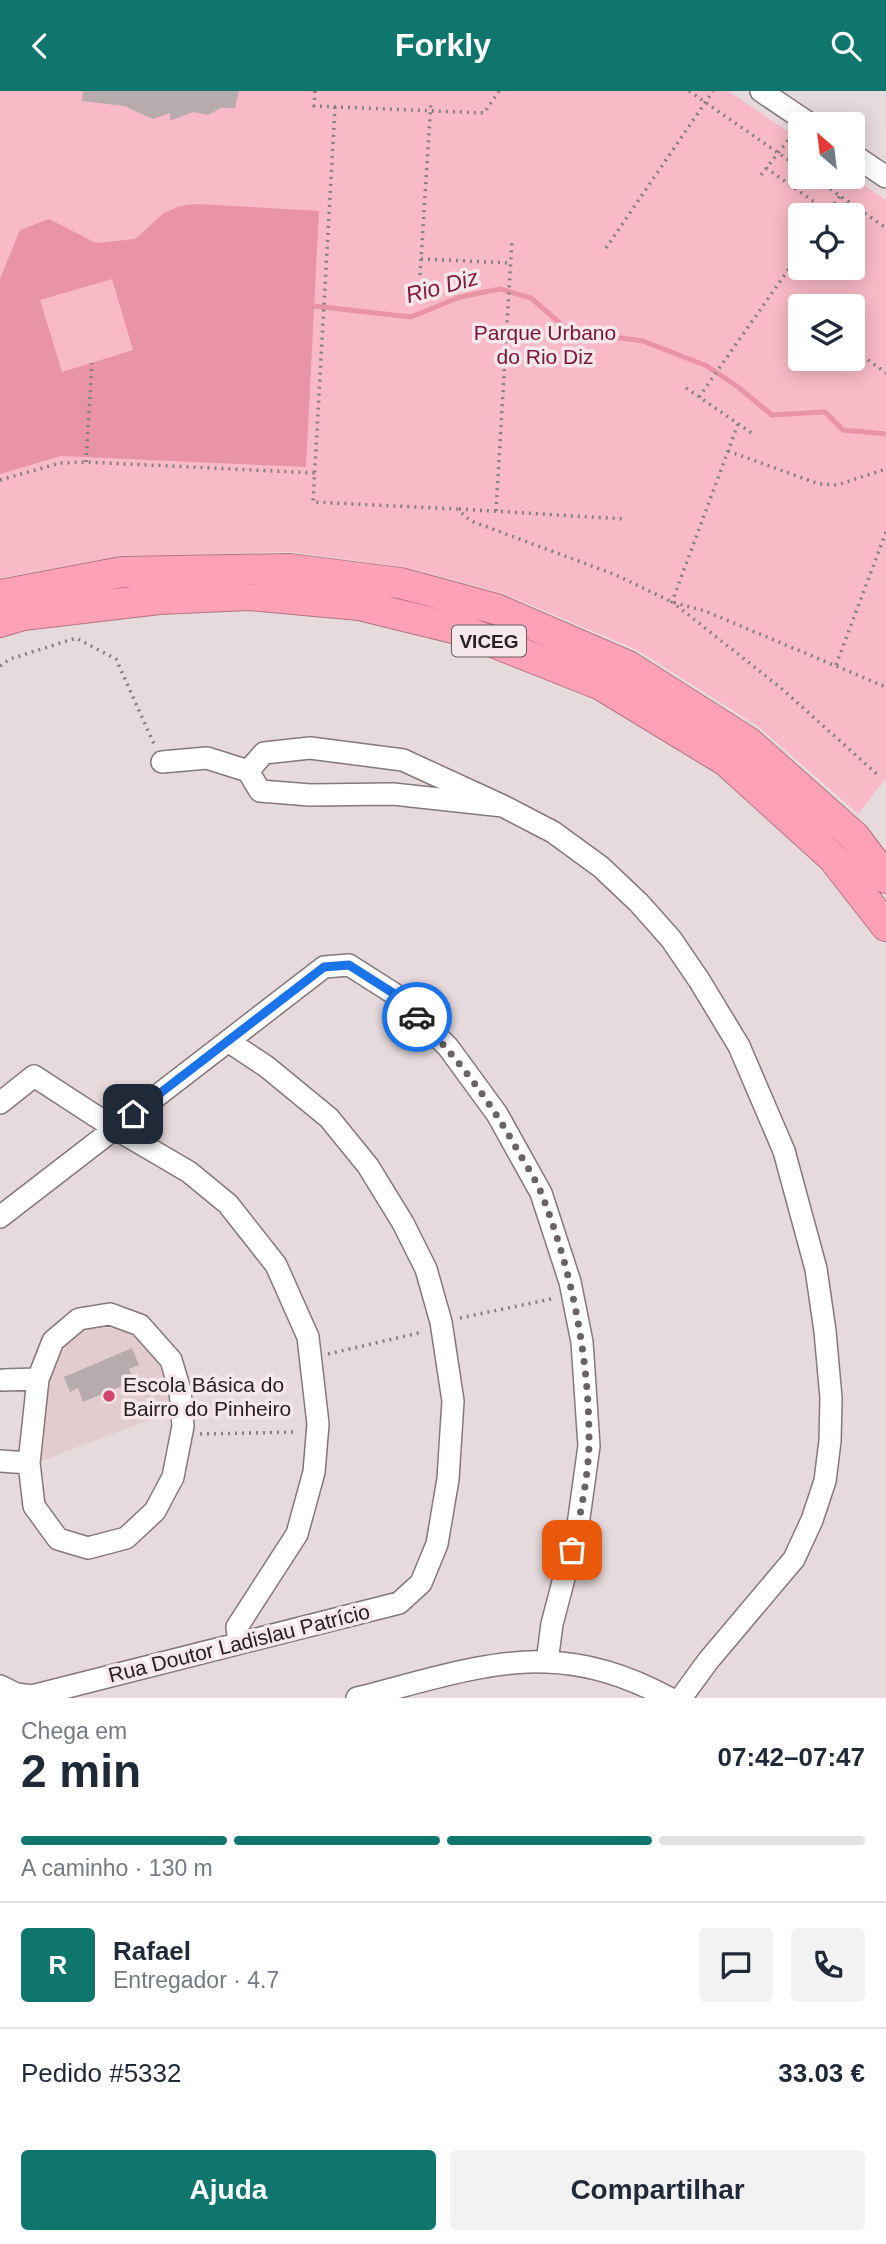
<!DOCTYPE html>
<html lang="pt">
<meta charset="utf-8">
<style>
:root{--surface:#fff;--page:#f2f2f3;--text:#1f2937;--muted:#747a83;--line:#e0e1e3;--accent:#0f766e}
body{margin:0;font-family:Arial,sans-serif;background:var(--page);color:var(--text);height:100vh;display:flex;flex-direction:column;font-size:26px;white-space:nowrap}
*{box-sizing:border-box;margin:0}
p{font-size:23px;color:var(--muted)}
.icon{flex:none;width:38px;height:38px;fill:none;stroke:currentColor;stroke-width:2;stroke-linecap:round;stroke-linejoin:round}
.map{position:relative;height:1607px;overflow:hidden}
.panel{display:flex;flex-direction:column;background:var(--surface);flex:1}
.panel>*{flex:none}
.needle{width:46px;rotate:332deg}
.controls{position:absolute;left:788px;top:21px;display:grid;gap:14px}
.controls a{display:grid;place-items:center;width:77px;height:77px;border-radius:7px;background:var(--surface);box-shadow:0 4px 18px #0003;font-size:35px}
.pin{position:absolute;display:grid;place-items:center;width:60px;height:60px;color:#fff;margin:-30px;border-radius:14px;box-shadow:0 4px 10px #0006}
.courier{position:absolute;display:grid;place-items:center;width:70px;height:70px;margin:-35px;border:5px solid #1a73e8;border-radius:50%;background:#fff;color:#222;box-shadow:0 2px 9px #0007}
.head em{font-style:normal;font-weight:700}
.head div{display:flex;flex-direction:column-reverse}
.head{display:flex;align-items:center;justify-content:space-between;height:119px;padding:0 21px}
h1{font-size:46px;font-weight:700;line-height:52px}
.bar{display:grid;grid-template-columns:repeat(4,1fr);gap:10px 7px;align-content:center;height:84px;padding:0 21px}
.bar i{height:9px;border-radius:5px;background:var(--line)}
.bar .selected{background:var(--accent)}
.bar p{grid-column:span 4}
.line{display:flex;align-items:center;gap:18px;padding:0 21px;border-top:2px solid var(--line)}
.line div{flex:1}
.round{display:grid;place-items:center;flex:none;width:74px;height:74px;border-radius:7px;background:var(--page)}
.action{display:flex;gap:14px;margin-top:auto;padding:14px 21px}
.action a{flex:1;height:80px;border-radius:7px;background:var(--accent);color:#fff;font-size:28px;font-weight:700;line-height:80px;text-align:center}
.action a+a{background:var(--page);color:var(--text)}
header{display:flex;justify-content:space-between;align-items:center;height:91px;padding:0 21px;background:var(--accent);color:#fff;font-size:32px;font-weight:700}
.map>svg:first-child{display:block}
.built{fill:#e2ccd0}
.green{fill:#f9bac7;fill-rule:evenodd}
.water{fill:#e993a7;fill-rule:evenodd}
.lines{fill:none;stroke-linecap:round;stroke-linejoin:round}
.stream{stroke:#e993a7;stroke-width:5}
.building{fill:#b8abae}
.minor-casing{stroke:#84787a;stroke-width:24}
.highway-casing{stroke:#b27482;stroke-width:32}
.path{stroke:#877e80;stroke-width:3.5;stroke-dasharray:2 5;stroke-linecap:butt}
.minor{stroke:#fff;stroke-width:21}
.highway{stroke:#fea1b6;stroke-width:30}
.done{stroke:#6a6263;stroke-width:7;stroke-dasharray:0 12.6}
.route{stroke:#1a73e8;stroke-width:9}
.poi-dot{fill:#d24572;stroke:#f5e7ea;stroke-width:2.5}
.labels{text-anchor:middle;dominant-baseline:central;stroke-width:7;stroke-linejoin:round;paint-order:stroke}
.shield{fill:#f5e7ea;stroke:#645c5e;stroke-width:2}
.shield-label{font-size:19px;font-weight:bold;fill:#262122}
.park-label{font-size:21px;fill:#79143a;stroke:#f5e7ea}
.poi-label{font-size:21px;fill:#262122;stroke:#f5e7ea;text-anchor:start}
.street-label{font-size:21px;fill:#262122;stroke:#f5e7ea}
.water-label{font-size:23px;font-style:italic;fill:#811c40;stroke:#f5e7ea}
</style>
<header><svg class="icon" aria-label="back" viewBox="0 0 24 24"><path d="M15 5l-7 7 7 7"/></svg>Forkly<svg class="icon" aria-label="search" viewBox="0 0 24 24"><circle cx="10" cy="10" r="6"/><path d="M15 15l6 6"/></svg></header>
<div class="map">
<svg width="886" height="1607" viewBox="0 0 886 1607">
<rect width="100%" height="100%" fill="#e7dadd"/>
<path class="built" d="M97,1236L117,1238L134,1242L146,1251L164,1281L170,1298L173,1320L41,1370L51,1279L63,1251L81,1241Z"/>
<path class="green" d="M0,0H729L800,49V86H852L886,109V687L858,723L759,636L637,559L502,502L403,476L291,461L120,465L0,487ZM800,124H852V177H800ZM800,215H852V268H800Z"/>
<path class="water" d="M198,113L319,120L306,376L61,365L0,383V188L20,139L49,128L96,152L135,148L164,122L180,115ZM112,188L133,259L62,281L40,209Z"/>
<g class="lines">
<path class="stream" d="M308,217L314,215L411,226L460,206L500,198L531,207L569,240L643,250L707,275L738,296L772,324L825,321L843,339L886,343"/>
</g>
<path class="building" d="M83,0H239L235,17H221L208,24L193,21L170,30V22L153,28L124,15L82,10Z
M132,1257L139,1274L129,1278L134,1290L83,1311L78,1297L70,1301L64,1286Z"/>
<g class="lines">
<defs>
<path id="minor" d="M761,0L810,33
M852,63L886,86
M162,671L207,667L248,680
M503,715L393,703L310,704L260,700L248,680L264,662L310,657L403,669L503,715L553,741L601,776L639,812L671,848L699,889L739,955L784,1060L816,1178L825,1240L831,1307L830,1350L825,1390L812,1429L794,1468L708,1570L681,1607
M0,1012L34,985L114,1037L189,1081L228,1113L276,1174L308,1246L318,1333L314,1381L297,1443L237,1536L239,1552
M0,1126L324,876L349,874L393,902L448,956L497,1023L541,1102L570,1191L582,1251L589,1355L578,1434L552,1533L547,1571
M110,1223L140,1234L171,1269L180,1299L183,1335L173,1386L155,1420L126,1447L88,1457L58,1448L34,1415L29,1372L38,1288L53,1250L79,1228Z
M3,1289L38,1288
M0,1370L29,1372
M0,1595L16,1603L32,1605L399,1512L421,1492L437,1453L448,1388L453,1310L441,1231L426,1178L403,1132L368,1075L329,1027L267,976L228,950
M357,1607C415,1593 488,1568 546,1571C588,1572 632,1587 669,1607"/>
<path id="highway" d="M0,504L122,481L290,478L400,492L496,518L628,575L748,651L855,746L886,787
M0,531L23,524L159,508L248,504L359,514L465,540L601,594L726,670L833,767L886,835"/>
</defs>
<use href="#minor" class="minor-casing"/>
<use href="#highway" class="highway-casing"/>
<path class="path" d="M315,0L314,15L484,22L499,0
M689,0L800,77
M335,16L313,411L457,418L471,430L616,484L672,511L705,520L886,596
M766,77L833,124
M761,84L792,44
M813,86L886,137
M826,124L840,105
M606,157L713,0
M421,168L511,172
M420,184L431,10
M868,269L886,282
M686,297L753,343
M699,306L800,162
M738,333L672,511L781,597L879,685
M728,360L819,393L837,394L886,378
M86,371L92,272
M0,389L60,372L86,371L315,382
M459,418L624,428
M496,420L512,149
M836,574L886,441
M0,575L10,568L76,547L116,568L154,653
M460,1227L556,1207
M328,1263L423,1241
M200,1343L297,1341"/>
<use href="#minor" class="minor"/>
<use href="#highway" class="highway"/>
</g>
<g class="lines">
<path class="done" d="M417,926C458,967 491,1011 519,1062C527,1075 536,1089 542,1104C572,1180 590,1271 589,1354C588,1387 580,1427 572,1459"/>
<path class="route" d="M133,1023L324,876L349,874L393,902L417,926"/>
</g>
<circle class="poi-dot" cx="109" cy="1305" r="7"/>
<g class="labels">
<rect class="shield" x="452" y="534.5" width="74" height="31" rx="5"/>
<g class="shield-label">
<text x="489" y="550">VICEG</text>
</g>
<g class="park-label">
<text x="545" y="241">Parque Urbano<tspan x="545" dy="24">do Rio Diz</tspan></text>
</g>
<g class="poi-label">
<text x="123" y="1293">Escola Básica do<tspan x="123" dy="24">Bairro do Pinheiro</tspan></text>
</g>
<g class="street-label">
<text transform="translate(239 1552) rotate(-14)">Rua Doutor Ladislau Patrício</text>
</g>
<g class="water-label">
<text transform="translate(442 195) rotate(-15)">Rio Diz</text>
</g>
</g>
</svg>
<div class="controls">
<a><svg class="needle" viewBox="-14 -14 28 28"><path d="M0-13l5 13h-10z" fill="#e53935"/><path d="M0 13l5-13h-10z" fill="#747a83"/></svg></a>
<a><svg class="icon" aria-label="locate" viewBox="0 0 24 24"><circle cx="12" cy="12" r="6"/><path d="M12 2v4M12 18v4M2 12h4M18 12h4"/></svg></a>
<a><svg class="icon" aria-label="layers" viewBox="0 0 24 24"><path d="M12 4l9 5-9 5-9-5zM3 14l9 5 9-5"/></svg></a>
</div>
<div class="pin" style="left:572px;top:1459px;background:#ea580c"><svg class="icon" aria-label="bag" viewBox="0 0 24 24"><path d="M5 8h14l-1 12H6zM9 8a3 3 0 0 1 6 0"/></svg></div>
<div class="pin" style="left:133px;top:1023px;background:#1f2937"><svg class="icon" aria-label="home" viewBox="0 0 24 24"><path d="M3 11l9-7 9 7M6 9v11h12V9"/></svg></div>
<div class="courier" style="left:417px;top:926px"><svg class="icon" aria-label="car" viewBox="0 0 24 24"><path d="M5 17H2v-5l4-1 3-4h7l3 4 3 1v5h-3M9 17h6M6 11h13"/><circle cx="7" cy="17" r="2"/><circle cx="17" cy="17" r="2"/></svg></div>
</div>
<section class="panel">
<div class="head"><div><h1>2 min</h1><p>Chega em</p></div><em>07:42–07:47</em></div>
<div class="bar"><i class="selected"></i><i class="selected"></i><i class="selected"></i><i></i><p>A caminho · 130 m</p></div>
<div class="line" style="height:126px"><b class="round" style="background:var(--accent);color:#fff">R</b><div><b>Rafael</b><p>Entregador · 4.7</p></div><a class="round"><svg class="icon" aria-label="chat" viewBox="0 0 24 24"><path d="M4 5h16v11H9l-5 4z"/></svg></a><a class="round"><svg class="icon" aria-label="phone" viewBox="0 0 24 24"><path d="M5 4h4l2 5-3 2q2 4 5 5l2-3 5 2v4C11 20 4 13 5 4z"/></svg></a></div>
<div class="line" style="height:91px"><div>Pedido #5332</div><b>33.03 €</b></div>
<div class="action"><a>Ajuda</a><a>Compartilhar</a></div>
</section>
